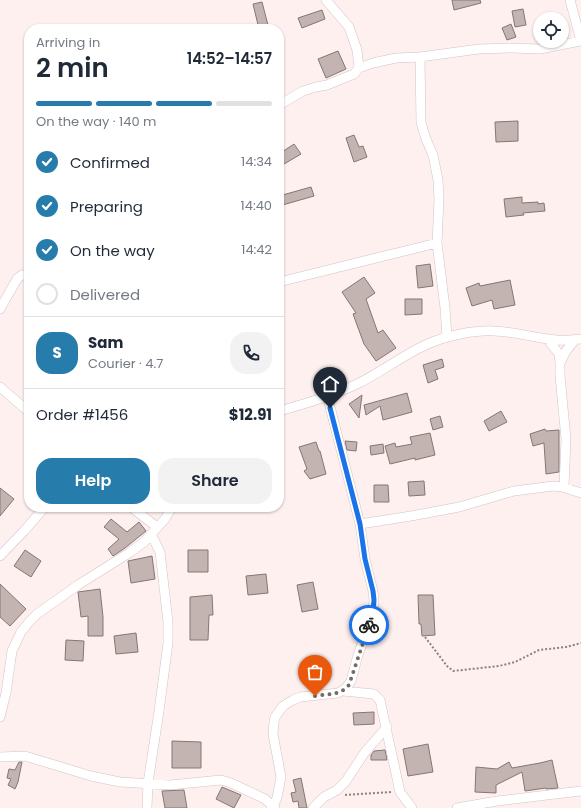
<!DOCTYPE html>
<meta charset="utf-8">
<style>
:root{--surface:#fff;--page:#f2f2f3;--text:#1f2937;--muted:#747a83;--line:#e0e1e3;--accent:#267dac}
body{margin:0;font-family:Poppins,sans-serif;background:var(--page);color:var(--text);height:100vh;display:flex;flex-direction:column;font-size:15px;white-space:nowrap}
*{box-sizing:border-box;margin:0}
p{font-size:13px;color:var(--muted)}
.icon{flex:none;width:22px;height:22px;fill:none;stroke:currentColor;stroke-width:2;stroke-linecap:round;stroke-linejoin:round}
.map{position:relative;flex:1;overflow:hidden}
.details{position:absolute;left:24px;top:24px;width:260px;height:488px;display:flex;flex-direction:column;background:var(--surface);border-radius:16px;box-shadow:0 1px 3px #0004}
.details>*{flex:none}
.fabs{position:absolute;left:533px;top:12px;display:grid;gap:8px}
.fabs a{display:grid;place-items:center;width:36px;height:36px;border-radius:50%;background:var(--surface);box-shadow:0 1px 3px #0004;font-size:20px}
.pin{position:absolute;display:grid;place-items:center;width:34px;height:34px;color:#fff;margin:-41px -17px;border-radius:50% 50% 50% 0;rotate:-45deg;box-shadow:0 0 4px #0007}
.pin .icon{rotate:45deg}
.courier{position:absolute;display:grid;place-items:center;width:40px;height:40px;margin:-20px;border:3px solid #1a73e8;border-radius:50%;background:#fff;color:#222;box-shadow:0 1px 5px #0007}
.overview em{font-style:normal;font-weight:600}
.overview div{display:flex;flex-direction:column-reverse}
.overview{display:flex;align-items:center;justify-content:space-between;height:68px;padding:0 12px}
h1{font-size:26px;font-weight:600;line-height:30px}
.bar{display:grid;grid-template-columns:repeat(4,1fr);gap:6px 4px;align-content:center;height:48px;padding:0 12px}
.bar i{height:5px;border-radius:3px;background:var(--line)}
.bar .active{background:var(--accent)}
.bar p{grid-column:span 4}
.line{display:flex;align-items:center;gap:10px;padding:0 12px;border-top:1px solid var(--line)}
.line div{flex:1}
.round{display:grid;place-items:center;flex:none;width:42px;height:42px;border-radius:16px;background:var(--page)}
ol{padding:0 12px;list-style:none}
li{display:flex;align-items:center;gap:12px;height:44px}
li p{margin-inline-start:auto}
li .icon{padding:4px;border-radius:50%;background:var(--accent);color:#fff;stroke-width:4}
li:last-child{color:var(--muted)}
li i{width:22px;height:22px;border:2px solid var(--line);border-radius:50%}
.button{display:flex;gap:8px;margin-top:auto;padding:8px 12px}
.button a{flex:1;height:46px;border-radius:16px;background:var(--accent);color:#fff;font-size:16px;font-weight:600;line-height:46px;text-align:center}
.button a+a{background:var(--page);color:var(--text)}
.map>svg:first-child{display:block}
.building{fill:#c3b4b2;stroke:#847674}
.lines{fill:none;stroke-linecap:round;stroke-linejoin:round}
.minor-casing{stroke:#d3c4c1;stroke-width:10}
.path{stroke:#8a8280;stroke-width:2;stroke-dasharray:2 2;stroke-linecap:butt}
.minor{stroke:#fff;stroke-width:9}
.done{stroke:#736b6a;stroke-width:4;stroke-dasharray:0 7.2}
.route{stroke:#1a73e8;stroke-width:5}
</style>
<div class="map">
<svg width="581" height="808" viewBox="0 0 581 808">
<rect width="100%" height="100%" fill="#fdf0ee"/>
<path class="building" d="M452,0H480L481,3L454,10Z
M262,2L269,29H259L253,4Z
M523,9L526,25L515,27L512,11Z
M322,10L325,19L302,28L298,18Z
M511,24L516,37L507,40L502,28Z
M338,51L346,69L326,78L318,59Z
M518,121V141L496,142L495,122Z
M354,135L359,147L363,146L367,157L354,162L346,138Z
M294,144L301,154L279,167V154Z
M311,187L314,196L279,206V196Z
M522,197V203L538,202V204L544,203L545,211L523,213L524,215L506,217L504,199Z
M430,264L433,286L418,288L416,266Z
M364,277L375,293L366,299L378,333L383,330L396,348L376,361L364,344L353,314L356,313L342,292Z
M510,280L515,305L494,309L492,300L472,306L466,288L479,283L480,286Z
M405,299H422V314L405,315Z
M442,359L444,367L435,370L438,379L428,383L423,365Z
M407,393L412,412L383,420L380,406L366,415L364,405Z
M362,395L359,418L349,404Z
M501,411L507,422L489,431L484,421Z
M440,416L443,427L433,430L430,419Z
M545,429L546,431L559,430V472L546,474L544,443L533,446L530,434Z
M430,433L435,455L415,460V458L390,464L385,446L395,443L396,447L412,444L410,437Z
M345,441L357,442L356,451L347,450Z
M316,442L319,451H320L326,474L310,479L304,471L307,469L299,447Z
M383,444L384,453L371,455L370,446Z
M424,481L425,495L409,496L408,482Z
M374,485H388L389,502H374Z
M0,488L14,499L0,516Z
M111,519L127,532L139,522L146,531L125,548L113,556L108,549L119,539L104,527Z
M25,550L41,561L31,577L14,566Z
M188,550H208V572H188Z
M152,556L155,579L131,583L128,561Z
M266,574L268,593L248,595L246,576Z
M313,582L318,609L302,612L297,585Z
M0,584L26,609L10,626L0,617Z
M100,589L103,617V636H88V616L81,617L78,592Z
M212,595L213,615H209L208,640H190V597Z
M418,595H433L435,635L422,636L421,624H419Z
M136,633L138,652L116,654L114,636Z
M66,640L84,641L83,661L65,660Z
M374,712V724L354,725L353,713Z
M172,741L201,742V768H172Z
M428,744L433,772L408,776L403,749Z
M385,750L387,760H371V755L374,751Z
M552,760L558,788L546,789V788L525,791L522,772L496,785V793L475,792L476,767L497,769L509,762L512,768L540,763Z
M19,762H22L18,782L15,789L8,785L11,779L7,778L9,769L15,770Z
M301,778L307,808H299L298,801L293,802L291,793L296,792L293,780Z
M222,787L241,795L234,808L216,799Z
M184,790L187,808H165L162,791Z"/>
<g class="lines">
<defs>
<path id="minor" d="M326,0L349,27L357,50L359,68
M570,0L581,41
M420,57L421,123L426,139L433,155L438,180L439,199L437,243L445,308L447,337
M279,105L303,91L316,87L327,85L354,74L359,68L373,63L396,58L420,57L479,49L511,48L540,49L581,41
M279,282L437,243
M0,309L17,279L22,275L29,274
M548,340L559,354L560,363
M0,387L29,412
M279,411C305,404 332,396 357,384C386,370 417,344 448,337C463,333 478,330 494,331C524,332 550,344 581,339
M564,487L566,439L560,376V363L566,351L575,340
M131,507L157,527
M360,524L411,516L459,507L514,491L553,486L562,487L581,493
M0,556L24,531L45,507
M343,691L374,694L380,700L400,792L412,808
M0,717L6,693L12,651L21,632L29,622L37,614L78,585L129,553L144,542L165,519L172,507
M0,757L25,756L91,776L120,782L170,785L221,780L231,783L265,799L275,808
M147,808L148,783L159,711L168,643V622L160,552L151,534
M271,808L273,806L277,798L281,777L273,734L274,722L275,717L283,706L293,700L300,697L338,693L346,688L351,681L358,655L373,613L374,600L373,591L365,559L360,524L327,395
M313,808L324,797L337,790L346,781L365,752L387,727
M457,808L497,801L581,791"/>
</defs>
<use href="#minor" class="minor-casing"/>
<path class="path" d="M425,637L447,666L453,671L499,666L515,662L539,650L566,647L581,643
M345,795L391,792"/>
<use href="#minor" class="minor"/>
</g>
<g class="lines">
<path class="done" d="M315,696C328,694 341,695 349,685L369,625"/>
<path class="route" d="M330,408L360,524L365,559L373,591L374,600L373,613L369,625"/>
</g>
</svg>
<div class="fabs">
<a><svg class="icon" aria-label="locate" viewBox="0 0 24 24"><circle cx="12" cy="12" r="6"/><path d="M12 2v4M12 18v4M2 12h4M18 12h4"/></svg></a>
</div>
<div class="pin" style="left:315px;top:696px;background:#ea580c"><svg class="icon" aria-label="bag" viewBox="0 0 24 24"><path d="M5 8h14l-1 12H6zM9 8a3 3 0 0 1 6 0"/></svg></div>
<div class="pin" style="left:330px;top:408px;background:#1f2937"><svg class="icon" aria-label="home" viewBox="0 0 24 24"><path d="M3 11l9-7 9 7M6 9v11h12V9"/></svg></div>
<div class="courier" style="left:369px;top:625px"><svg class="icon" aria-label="bike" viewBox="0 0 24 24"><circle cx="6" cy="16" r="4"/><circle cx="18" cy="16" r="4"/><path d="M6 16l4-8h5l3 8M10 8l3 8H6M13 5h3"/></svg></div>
<section class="details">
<div class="overview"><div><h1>2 min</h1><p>Arriving in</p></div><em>14:52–14:57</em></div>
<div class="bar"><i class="active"></i><i class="active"></i><i class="active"></i><i></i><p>On the way · 140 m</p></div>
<ol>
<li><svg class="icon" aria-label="check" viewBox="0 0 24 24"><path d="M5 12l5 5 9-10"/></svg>Confirmed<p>14:34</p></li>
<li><svg class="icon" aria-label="check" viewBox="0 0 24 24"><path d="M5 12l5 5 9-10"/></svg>Preparing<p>14:40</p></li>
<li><svg class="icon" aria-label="check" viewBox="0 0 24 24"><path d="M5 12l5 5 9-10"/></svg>On the way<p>14:42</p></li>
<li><i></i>Delivered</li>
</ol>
<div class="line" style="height:72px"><b class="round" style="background:var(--accent);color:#fff">S</b><div><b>Sam</b><p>Courier · 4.7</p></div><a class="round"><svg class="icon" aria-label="phone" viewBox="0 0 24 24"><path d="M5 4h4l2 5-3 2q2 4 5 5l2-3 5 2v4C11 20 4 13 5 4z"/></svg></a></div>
<div class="line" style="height:52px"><div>Order #1456</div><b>$12.91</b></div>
<div class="button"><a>Help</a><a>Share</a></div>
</section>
</div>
